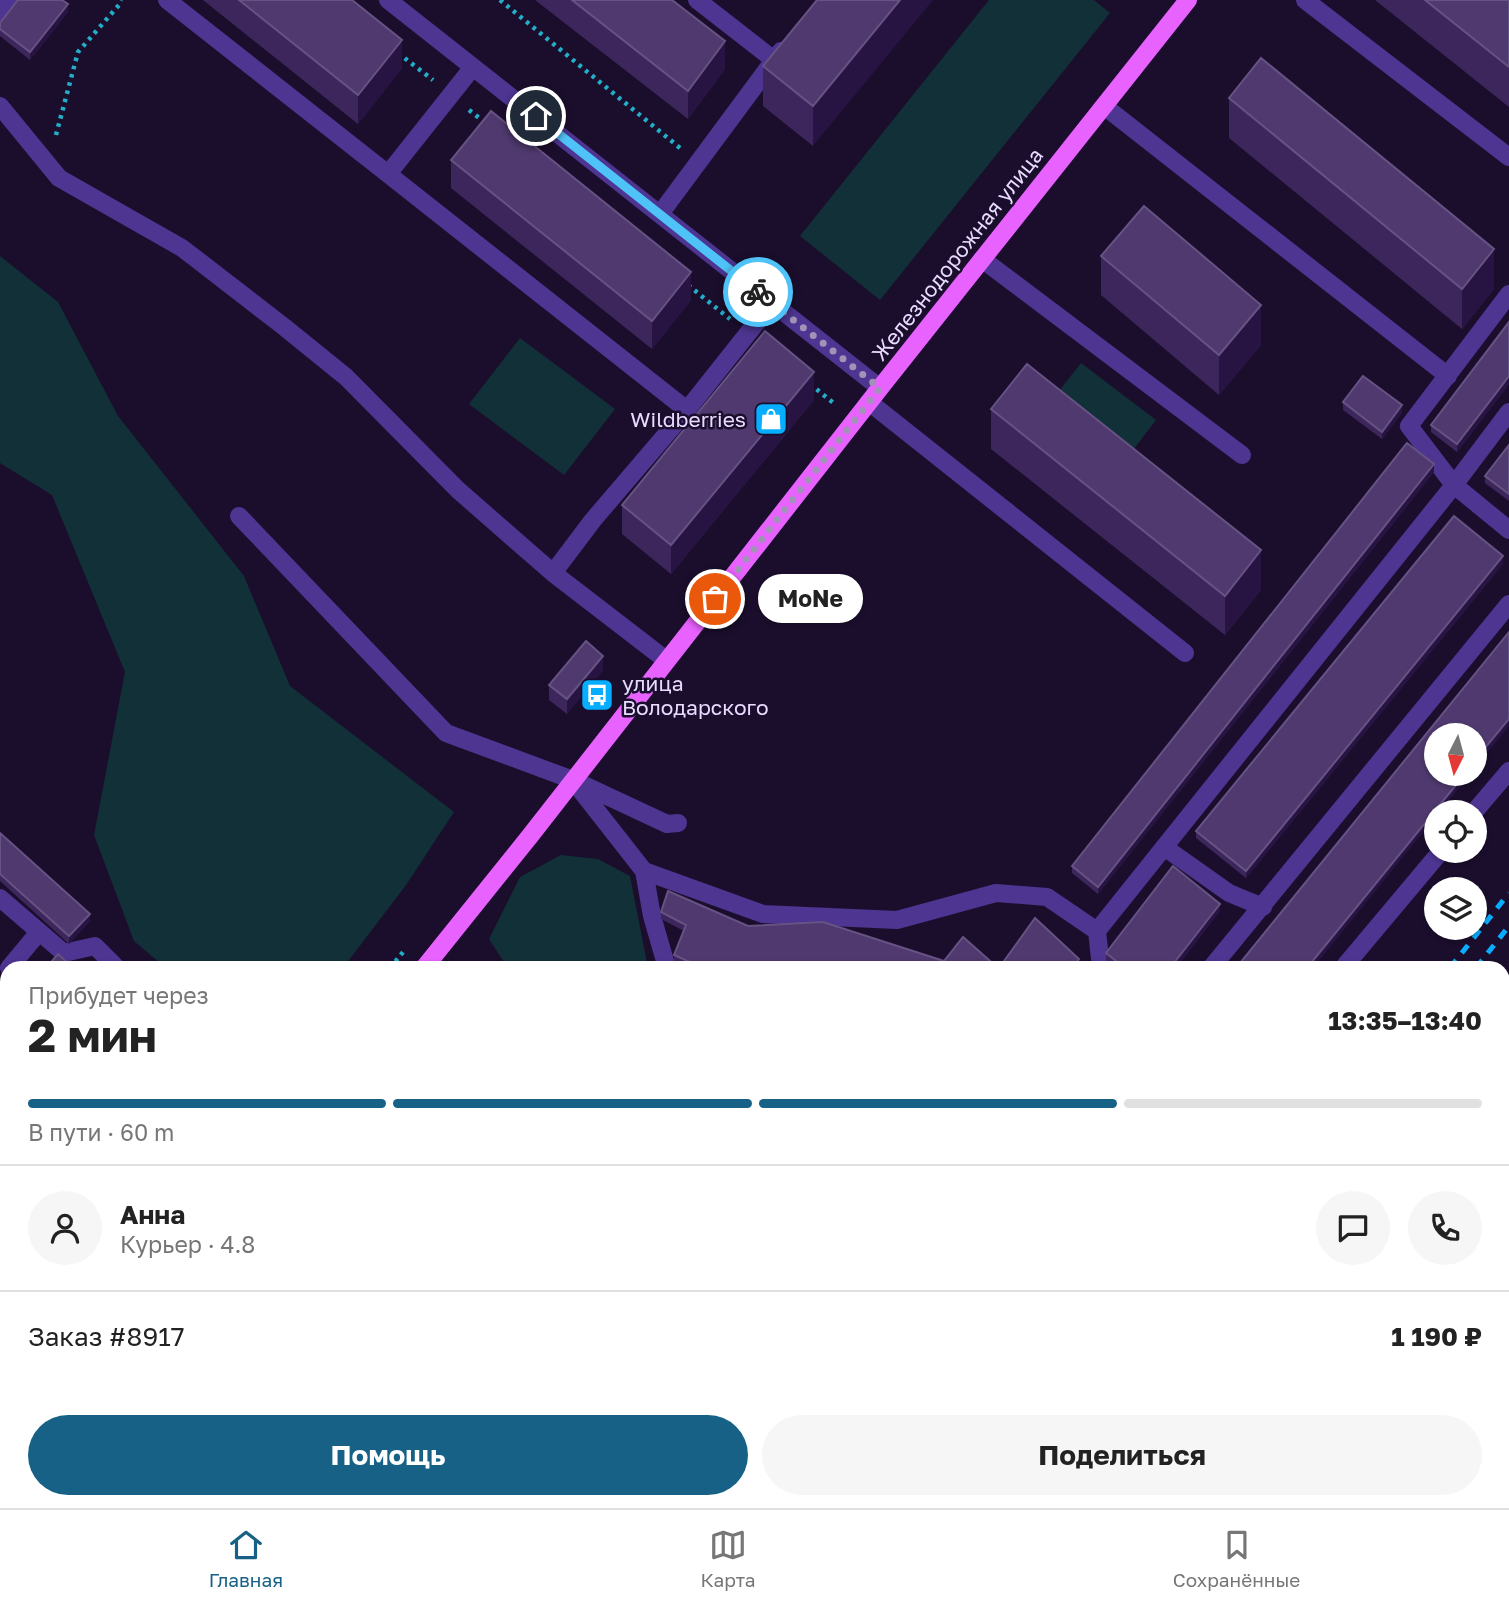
<!DOCTYPE html>
<html lang="ru">
<meta charset="utf-8">
<style>
:root{--surface:#fff;--page:#f6f6f6;--text:#222;--muted:#767676;--line:#e0e0e0;--accent:#166185}
body{margin:0;font-family:"Golos Text",sans-serif;background:var(--page);color:var(--text);height:100vh;display:flex;flex-direction:column;font-size:26px;white-space:nowrap}
*{box-sizing:border-box;margin:0}
p{font-size:23px;color:var(--muted)}
.icon{flex:none;width:38px;height:38px;fill:none;stroke:currentColor;stroke-width:2;stroke-linecap:round;stroke-linejoin:round}
.map{position:relative;flex:1;overflow:hidden}
.details{position:absolute;left:0px;top:961px;width:1510px;height:548px;display:flex;flex-direction:column;background:var(--surface);border-radius:21px 21px 0 0;box-shadow:0 2px 5px #0004}
.details>*{flex:none}
.needle{width:46px;rotate:186deg}
.buttons{position:absolute;left:1424px;top:723px;display:grid;gap:14px}
.buttons a{display:grid;place-items:center;width:63px;height:63px;border-radius:50%;background:var(--surface);box-shadow:0 2px 5px #0004;font-size:35px}
.pin{position:absolute;display:grid;place-items:center;width:60px;height:60px;color:#fff;margin:-30px;border:4px solid #fff;border-radius:50%;box-shadow:0 2px 7px #0007}
.courier{position:absolute;display:grid;place-items:center;width:70px;height:70px;margin:-35px;border:5px solid #4fc3f7;border-radius:50%;background:#fff;color:#222;box-shadow:0 2px 9px #0007}
.bubble{position:absolute;height:49px;border-radius:24px;background:var(--surface);box-shadow:0 2px 5px #0004;font-size:23px;font-weight:700;line-height:49px;text-align:center}
.overview em{font-style:normal;font-weight:700}
.overview div{display:flex;flex-direction:column-reverse}
.overview{display:flex;align-items:center;justify-content:space-between;height:119px;padding:0 28px}
h1{font-size:46px;font-weight:700;line-height:52px}
.bar{display:grid;grid-template-columns:repeat(4,1fr);gap:10px 7px;align-content:center;height:84px;padding:0 28px}
.bar i{height:9px;border-radius:5px;background:var(--line)}
.bar .on{background:var(--accent)}
.bar p{grid-column:span 4}
.line{display:flex;align-items:center;gap:18px;padding:0 28px;border-top:2px solid var(--line)}
.line div{flex:1}
.round{display:grid;place-items:center;flex:none;width:74px;height:74px;border-radius:37px;background:var(--page)}
.primary-button{display:flex;gap:14px;margin-top:auto;padding:14px 28px}
.primary-button a{flex:1;height:80px;border-radius:42px;background:var(--accent);color:#fff;font-size:28px;font-weight:700;line-height:80px;text-align:center}
.primary-button a+a{background:var(--page);color:var(--text)}
.tab-bar{display:flex;justify-content:space-around;align-items:center;height:98px;border-top:2px solid var(--line);background:var(--surface);font-size:19px;color:var(--muted)}
.tab-bar a{display:grid;justify-items:center;gap:4px}
.tab-bar .on{color:var(--accent)}
.map>svg:first-child{display:block}
.green{fill:#113038}
.lines{fill:none;stroke-linecap:round;stroke-linejoin:round}
.path{stroke:#23afca;stroke-width:4.5;stroke-dasharray:3.5 5;stroke-linecap:butt}
.minor{stroke:#4d3591;stroke-width:18}
.major{stroke:#e862ff;stroke-width:18}
.rail{stroke:#07aeff;stroke-width:5;stroke-dasharray:10 9;stroke-linecap:butt}
.wall{fill:#3d265c}
.shaded-wall{fill:#281442}
.building{fill:#4f396e;stroke:#675284;stroke-width:2}
.done{stroke:#a093b6;stroke-width:7;stroke-dasharray:0 12.6}
.route{stroke:#4fc3f7;stroke-width:9}
.labels{text-anchor:middle;dominant-baseline:central;stroke-width:5;stroke-linejoin:round;paint-order:stroke}
.street-label{font-size:21px;fill:#e7dbff;stroke:#1b0e2d}
.poi-label{font-size:21px;fill:#e7dbff;stroke:#1b0e2d;text-anchor:end}
</style>
<div class="map">
<svg width="1509" height="1508" viewBox="0 0 1509 1508">
<rect width="100%" height="100%" fill="#1b0e2d"/>
<path class="green" d="M989,0H1094L1110,13L880,300L800,236Z
M0,256L58,302L118,416L244,576L290,686L454,812L406,885L343,968H166L134,941L94,835L125,672L52,495L0,463Z
M520,338L615,409L564,475L469,404Z
M1081,363L1156,420L1130,454L1055,396Z
M561,855L598,859L630,876L648,968H508L489,939L520,877Z
M223,1502H351L365,1508H218Z
M1202,1502L1289,1503L1291,1502H1436L1433,1508H1197Z"/>
<g class="lines">
<path class="path" d="M500,0L680,148
M398,53L433,80
M469,110L487,124
M56,135L78,52L119,5L121,0
M688,285L730,319
M810,384L836,405
M390,968L403,952
M0,1455L7,1446"/>
<path class="minor" d="M167,0L388,174
M388,0L880,388
M697,0L774,60L781,51
M1305,0L1509,157
M0,12L9,0
M473,67L388,174L687,410L772,303
M0,106L59,178L182,248L283,326L346,377L458,490L553,573
M1104,106L1448,376
M660,214L774,60
M982,259L1242,455
M1509,294L1409,426L1454,485L1509,530
M869,402L1185,653
M239,516L446,733L573,780L667,824L678,823
M666,660L553,573L593,520L687,410
M575,783L644,871L652,916L667,968
M1474,812L1509,771
M1164,847L1229,893L1263,907
M644,871L763,914L897,920L996,893L1047,897L1097,931L1454,485L1509,412
M0,898L64,953L95,946L117,968
M1097,931L1101,968
M9,968L39,932
M1211,968L1509,604
M1343,968L1442,850
M0,1243L7,1241
M1503,1442L1509,1435
M116,1502L125,1508
M554,1502L562,1508
M516,1508L521,1502
M1451,1508L1456,1502"/>
<path class="major" d="M424,968L530,836L880,388L1188,0
M0,1498L7,1489"/>
<path class="rail" d="M1450,968L1509,893
M1476,968L1509,926
M1022,1508L1028,1502
M1048,1508L1053,1502"/>
</g>
<path class="wall" d="M203,0H352L402,68L358,124Z
M535,0H672L725,69L688,119Z
M817,0L813,146L763,106V66Z
M1375,0H1509V107Z
M68,12L30,60L0,36V23Z
M1229,98L1494,289L1462,329L1229,138Z
M451,160L691,300L652,349L451,188Z
M1101,256L1261,345L1219,395L1101,295Z
M1509,322V384L1457,452L1431,432V425Z
M814,400L671,574L622,534V505Z
M1343,402L1402,413L1382,439L1343,410Z
M991,409L1261,590L1225,635L991,449Z
M1509,445V501L1485,483V476Z
M1434,472L1098,894L1072,873V866Z
M1503,564L1246,878L1196,838V831Z
M603,670L567,714L549,700V685Z
M0,833L90,921L69,944L0,881Z
M1220,911L1176,968H1116L1106,960V953Z
M661,912L944,961L998,968H687L674,962V955L684,931L661,919Z
M0,987L7,994V1036L0,1029Z
M200,1502H223L218,1508H209Z
M608,1502H619L615,1507Z"/>
<path class="shaded-wall" d="M900,0H933L813,146V106Z
M68,4V12L30,60V52Z
M402,40V68L358,124V95Z
M725,41V69L688,119V91Z
M1494,249V289L1462,329V289Z
M691,272V300L652,349V321Z
M1261,305V345L1219,395V355Z
M814,372V400L671,574V545Z
M1509,376V384L1457,452V444Z
M1402,405V413L1382,439V432Z
M1434,464V472L1098,894V887Z
M1261,550V590L1225,635V596Z
M1503,556V564L1246,878V871Z
M603,656V670L567,714V699Z
M1509,719V726L1475,768V760Z
M1465,774H1471L1439,812H1437V815L1313,968H1307Z
M1220,904V911L1176,968H1170Z
M90,914V921L69,944V936Z
M1079,959V966L1078,968H1072Z
M7,1345V1359L0,1368V1353Z
M218,1502H223L218,1508H216V1505Z
M490,1502H496L491,1508H486Z"/>
<path class="building" d="M18,0H62L68,4L30,52L0,29V23Z
M239,0H352L402,40L358,95Z
M572,0H672L725,41L688,91Z
M817,0H900L813,106L763,66Z
M1425,0H1509V67Z
M1261,58L1494,249L1462,289L1229,98Z
M491,111L691,272L652,321L451,160Z
M1144,206L1261,305L1219,355L1101,256Z
M1509,322V376L1457,444L1431,425Z
M765,331L814,372L671,545L622,505Z
M1027,364L1261,550L1225,596L991,409Z
M1363,376L1402,405L1382,432L1343,402Z
M1407,443L1434,464L1098,887L1072,866Z
M1509,445V494L1485,476Z
M1454,516L1503,556L1246,871L1196,831Z
M1509,632V719L1475,760V735H1437V774H1465L1307,968H1236Z
M586,641L603,656L567,699L549,685Z
M0,833L90,914L69,936L0,874Z
M1173,866L1220,904L1170,968H1125L1106,953Z
M668,891L748,926L823,922L944,961L963,937L998,968H703L674,955L686,925L661,912Z
M1035,918L1079,959L1072,968H999Z
M58,954L73,968H46Z
M0,987L7,994V1029L0,1021Z
M0,1266L7,1271V1345L0,1353Z
M394,1502H490L486,1508H392L390,1507Z
M667,1502H763L770,1508H660Z"/>
<g class="lines">
<path class="done" d="M715,599L880,388L758,292"/>
<path class="route" d="M536,116L758,292"/>
</g>
<defs>
<symbol id="shop-square" viewBox="-11 -11 22 22"><rect x="-9" y="-9" width="18" height="18" rx="4" fill="#07aeff" stroke="#1b0e2d"/><path d="M-5-2.5h2.3a2.7 3.5 0 0 1 5.4 0H5L5.5 6h-11ZM-1.5-2.5h3a1.5 2.3 0 0 0-3 0Z" fill="#fff"/></symbol>
<symbol id="bus-square" viewBox="-11 -11 22 22"><rect x="-9" y="-9" width="18" height="18" rx="4" fill="#07aeff" stroke="#1b0e2d"/><path d="M-5-6H5V4H4V6H2V4H-2V6H-4V4H-5ZM-3.5-4V0h7V-4ZM-3.5 1.2v1.5H-2V1.2ZM2 1.2v1.5H3.5V1.2Z" fill="#fff"/></symbol>
</defs>
<g fill-rule="evenodd">
<use href="#shop-square" x="752" y="400" width="38" height="38"/>
<use href="#bus-square" x="578" y="676" width="38" height="38"/>
</g>
<g class="labels">
<g class="street-label">
<text transform="translate(957 254) rotate(-52)">Железнодорожная улица</text>
</g>
<g class="poi-label">
<text x="746" y="419">Wildberries</text>
<text x="622" y="683" text-anchor="start">улица<tspan x="622" dy="24">Володарского</tspan></text>
</g>
</g>
</svg>
<div class="buttons">
<a><svg class="needle" viewBox="-14 -14 28 28"><path d="M0-13l5 13h-10z" fill="#e53935"/><path d="M0 13l5-13h-10z" fill="#767676"/></svg></a>
<a><svg class="icon" aria-label="locate" viewBox="0 0 24 24"><circle cx="12" cy="12" r="6"/><path d="M12 2v4M12 18v4M2 12h4M18 12h4"/></svg></a>
<a><svg class="icon" aria-label="layers" viewBox="0 0 24 24"><path d="M12 4l9 5-9 5-9-5zM3 14l9 5 9-5"/></svg></a>
</div>
<div class="pin" style="left:715px;top:599px;background:#ea580c"><svg class="icon" aria-label="bag" viewBox="0 0 24 24"><path d="M5 8h14l-1 12H6zM9 8a3 3 0 0 1 6 0"/></svg></div>
<div class="pin" style="left:536px;top:116px;background:#1f2937"><svg class="icon" aria-label="home" viewBox="0 0 24 24"><path d="M3 11l9-7 9 7M6 9v11h12V9"/></svg></div>
<div class="courier" style="left:758px;top:292px"><svg class="icon" aria-label="bike" viewBox="0 0 24 24"><circle cx="6" cy="16" r="4"/><circle cx="18" cy="16" r="4"/><path d="M6 16l4-8h5l3 8M10 8l3 8H6M13 5h3"/></svg></div>
<div class="bubble" style="left:758px;top:574px;width:105px">MoNe</div>
<section class="details">
<div class="overview"><div><h1>2 мин</h1><p>Прибудет через</p></div><em>13:35–13:40</em></div>
<div class="bar"><i class="on"></i><i class="on"></i><i class="on"></i><i></i><p>В пути · 60 m</p></div>
<div class="line" style="height:126px"><a class="round"><svg class="icon" aria-label="person" viewBox="0 0 24 24"><circle cx="12" cy="8" r="4"/><path d="M4 21q1-7 8-7t8 7"/></svg></a><div><b>Анна</b><p>Курьер · 4.8</p></div><a class="round"><svg class="icon" aria-label="chat" viewBox="0 0 24 24"><path d="M4 5h16v11H9l-5 4z"/></svg></a><a class="round"><svg class="icon" aria-label="phone" viewBox="0 0 24 24"><path d="M5 4h4l2 5-3 2q2 4 5 5l2-3 5 2v4C11 20 4 13 5 4z"/></svg></a></div>
<div class="line" style="height:91px"><div>Заказ #8917</div><b>1 190 ₽</b></div>
<div class="primary-button"><a>Помощь</a><a>Поделиться</a></div>
</section>
</div>
<nav class="tab-bar">
<a class="on"><svg class="icon" aria-label="home" viewBox="0 0 24 24"><path d="M3 11l9-7 9 7M6 9v11h12V9"/></svg>Главная</a>
<a><svg class="icon" aria-label="map" viewBox="0 0 24 24"><path d="M3 6l6-2 6 2 6-2v14l-6 2-6-2-6 2zM9 4v14M15 6v14"/></svg>Карта</a>
<a><svg class="icon" aria-label="saved" viewBox="0 0 24 24"><path d="M7 4h10v16l-5-4-5 4z"/></svg>Сохранённые</a>
</nav>
